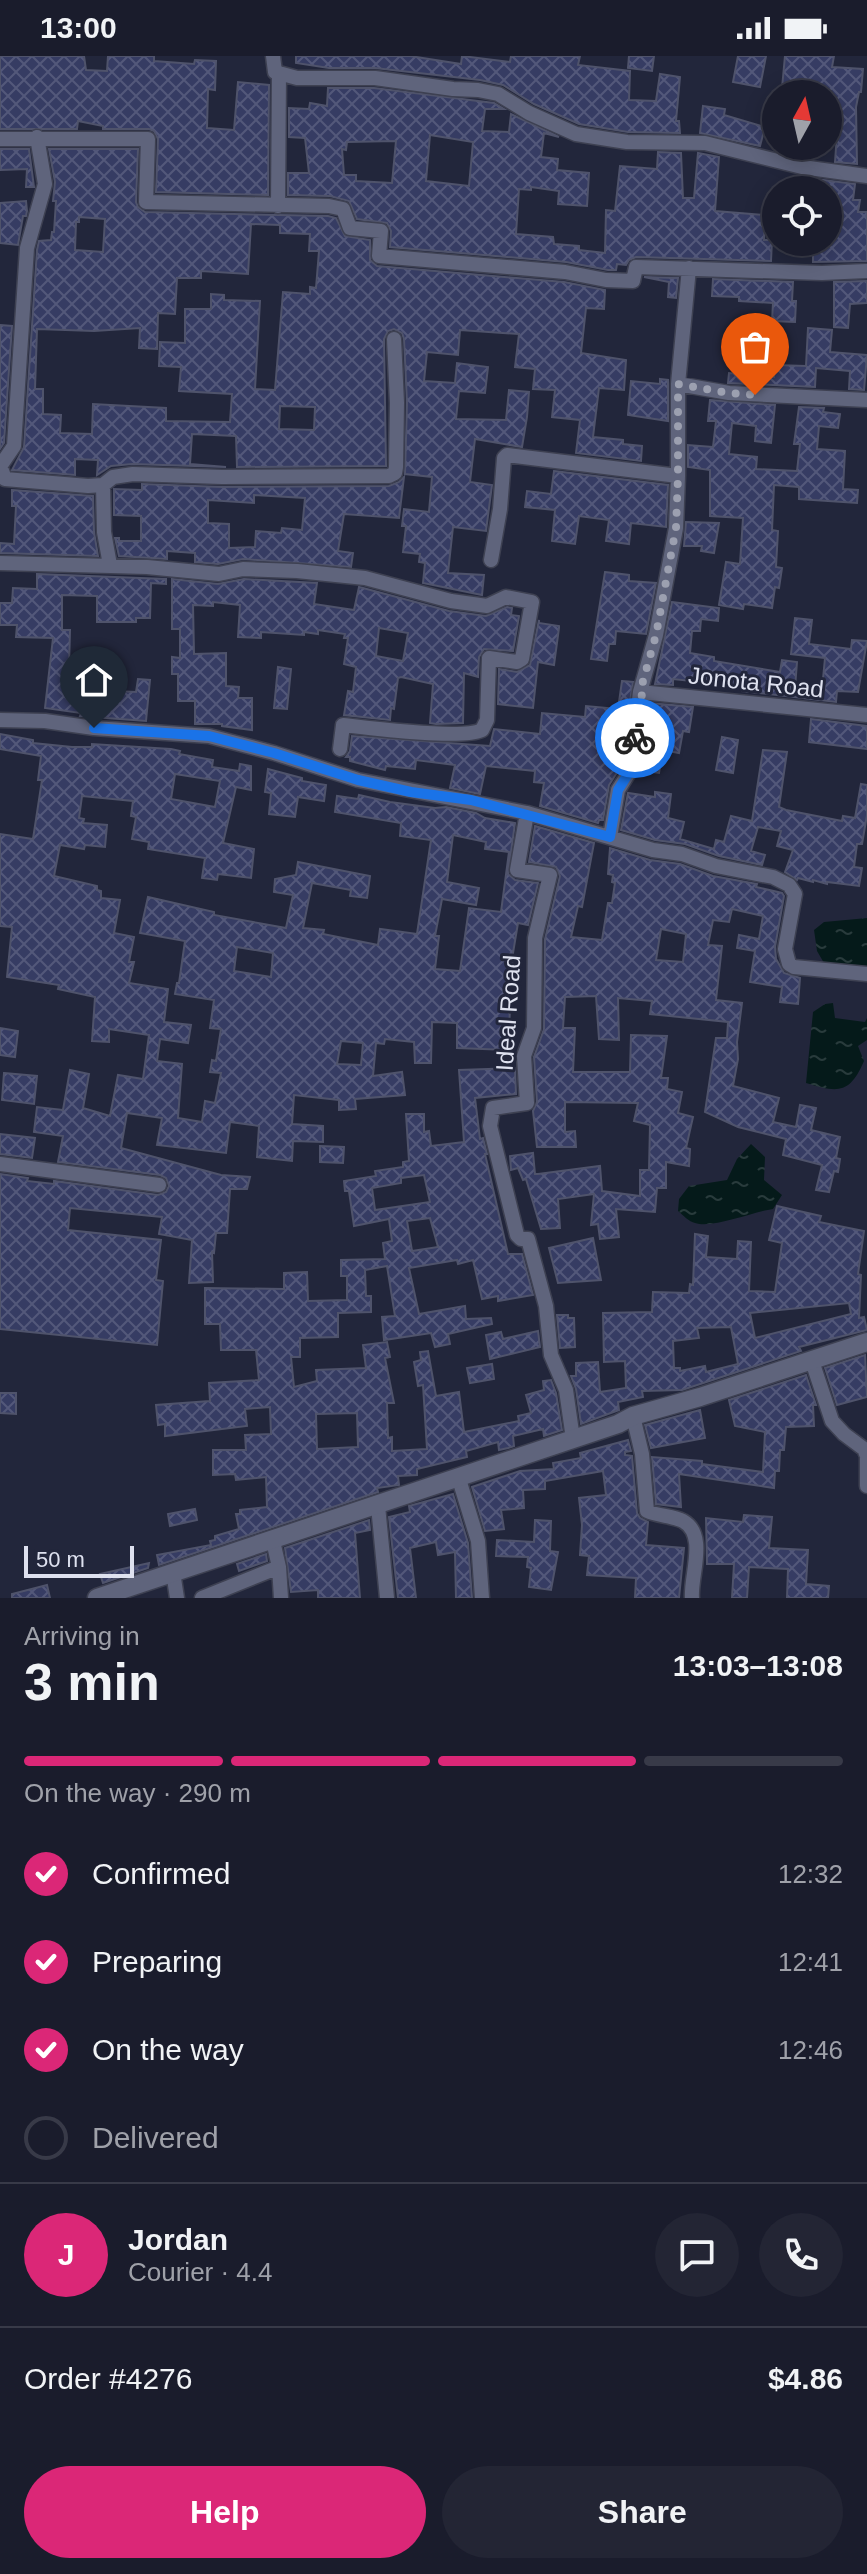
<!DOCTYPE html>
<meta charset="utf-8">
<style>
:root{--surface:#1a1c2c;--page:#232534;--text:#f1f3f6;--muted:#9fa1a9;--line:#383a48;--accent:#db2777}
body{margin:0;font-family:Helvetica,sans-serif;background:var(--page);color:var(--text);height:100vh;display:flex;flex-direction:column;font-size:30px;white-space:nowrap}
*{box-sizing:border-box;margin:0}
p{font-size:26px;color:var(--muted)}
.icon{flex:none;width:44px;height:44px;fill:none;stroke:currentColor;stroke-width:2;stroke-linecap:round;stroke-linejoin:round}
.map{position:relative;height:1542px;overflow:hidden}
.drawer{display:flex;flex-direction:column;background:var(--surface);flex:1}
.drawer>*{flex:none}
.needle{width:52px;rotate:8deg}
.fabs{position:absolute;left:762px;top:24px;display:grid;gap:16px}
.fabs a{display:grid;place-items:center;width:80px;height:80px;border-radius:50%;background:var(--surface);box-shadow:0 4px 20px #0003,0 0 0 2px var(--line);font-size:40px}
.scale{position:absolute;left:24px;bottom:20px;width:110px;box-sizing:border-box;padding-left:8px;border:4px solid #dee1ef;border-top:0;font-size:22px;line-height:28px;white-space:nowrap;color:#dee1ef;-webkit-text-stroke:6px #22263b;paint-order:stroke}
.pin{position:absolute;display:grid;place-items:center;width:68px;height:68px;color:#fff;margin:-82px -34px;border-radius:50% 50% 50% 0;rotate:-45deg;box-shadow:0 0 8px #0007}
.pin .icon{rotate:45deg}
.courier{position:absolute;display:grid;place-items:center;width:80px;height:80px;margin:-40px;border:6px solid #1a73e8;border-radius:50%;background:#fff;color:#222;box-shadow:0 2px 10px #0007}
.overview em{font-style:normal;font-weight:700}
.overview div{display:flex;flex-direction:column-reverse}
.overview{display:flex;align-items:center;justify-content:space-between;height:136px;padding:0 24px}
h1{font-size:52px;font-weight:700;line-height:60px}
.bar{display:grid;grid-template-columns:repeat(4,1fr);gap:12px 8px;align-content:center;height:96px;padding:0 24px}
.bar i{height:10px;border-radius:6px;background:var(--line)}
.bar .current{background:var(--accent)}
.bar p{grid-column:span 4}
.line{display:flex;align-items:center;gap:20px;padding:0 24px;border-top:2px solid var(--line)}
.line div{flex:1}
.round{display:grid;place-items:center;flex:none;width:84px;height:84px;border-radius:42px;background:var(--page)}
ol{padding:0 24px;list-style:none}
li{display:flex;align-items:center;gap:24px;height:88px}
li p{margin-inline-start:auto}
li .icon{padding:8px;border-radius:50%;background:var(--accent);color:#fff;stroke-width:4}
li:last-child{color:var(--muted)}
li i{width:44px;height:44px;border:4px solid var(--line);border-radius:50%}
.button{display:flex;gap:16px;margin-top:auto;padding:16px 24px}
.button a{flex:1;height:92px;border-radius:48px;background:var(--accent);color:#fff;font-size:32px;font-weight:700;line-height:92px;text-align:center}
.button a+a{background:var(--page);color:var(--text)}
.status{display:flex;justify-content:space-between;align-items:center;height:56px;padding:0 40px;background:var(--surface);direction:ltr}
.status svg{height:22px;fill:currentColor}
.map>svg:first-child{display:block}
.water{fill:url(#water-ripples)}
.building{fill:url(#building-cross-hatch);stroke:#4f536b;stroke-width:2;fill-rule:evenodd}
.lines{fill:none;stroke-linecap:round;stroke-linejoin:round}
.minor-casing{stroke:#3e4152;stroke-width:17}
.tertiary-casing{stroke:#3e4152;stroke-width:21}
.minor{stroke:#5f647c;stroke-width:14}
.tertiary{stroke:#5f647c;stroke-width:18}
.done{stroke:#9ca0b0;stroke-width:8;stroke-dasharray:0 14.4}
.route{stroke:#1a73e8;stroke-width:10}
.labels{text-anchor:middle;dominant-baseline:central;stroke-width:6;stroke-linejoin:round;paint-order:stroke}
.street-label{font-size:24px;fill:#dee1ef;stroke:#22263b}
</style>
<div class="status"><b>13:00</b><svg viewBox="0 0 49 12"><path d="M0 12V9h3v3zM5 12V6h3v6zM10 12V3h3v9zM15 12V0h3v12zM26 1h20v11H26zM47 4h2v5h-2z"/></svg></div>
<div class="map">
<svg width="867" height="1542" viewBox="0 0 867 1542">
<defs>
<pattern id="water-ripples" width="26" height="14" patternUnits="userSpaceOnUse" patternTransform="scale(2)"><rect width="26" height="14" fill="#051a1a"/><path d="M2 4q2-2 4 0t4 0M15 11q2-2 4 0t4 0" fill="none" stroke="#293b3c"/></pattern>
<pattern id="building-cross-hatch" width="8" height="8" patternUnits="userSpaceOnUse" patternTransform="scale(2)"><rect width="8" height="8" fill="#363c63"/><path d="M0 0l8 8M0 8l8-8" fill="none" stroke="#53587a"/></pattern>
</defs>
<rect width="100%" height="100%" fill="#22263b"/>
<path class="water" d="M867,862V913L824,907L817,895L814,874L824,866Z
M833,947L835,962L865,966L867,962V984L858,990L864,1005C850,1038 838,1037 806,1027L813,956L825,948Z
M751,1088L765,1101L764,1124L782,1139L773,1153C753,1156 712,1173 695,1167C689,1166 683,1159 678,1155L679,1143L689,1130L727,1124L737,1103Z"/>
<path class="building" d="M0,0H84L86,14L107,15L108,0H154V5L194,8L195,4L216,5L215,34L208,33L207,72L234,74L238,26L269,29L268,139L156,136L158,83L154,75L149,73H103V70L78,65L77,73H0Z
M296,0H410L461,8L462,0L510,6L511,0H580L578,9L630,15L629,44L656,45L660,18L680,21L676,65H679L680,77L628,76L579,68L534,48L503,29L480,24L375,12H329L296,7Z
M629,0H654L652,15L628,12Z
M738,0H766L760,31L733,26Z
M785,0H834L832,11L863,13L861,36H859L856,51L857,108L835,106L837,78H828V36L782,32Z
M328,32H374L494,47L504,53H485L482,75L509,76L511,58L559,81L544,77L541,101L558,103L557,114L589,117L587,150L558,148L559,135L531,131V134L519,133L516,178L553,181L554,188L579,190V194L605,197L606,154L615,155L620,110L657,113L658,96L681,97L683,142H694L698,97L719,101L715,155L765,159L764,184H772L771,205L636,201L629,204L626,209L617,208L616,214H608L566,206L390,191L391,175L387,167L357,163L349,145L330,140L288,139V117H309L305,82L289,81V52L309,53L310,47L327,50ZM430,79L473,86L469,130L426,125ZM396,85L392,127L356,125V119H344L342,93L346,94L347,86Z
M703,50L725,53L724,59L765,71L760,90L700,77Z
M0,93H29L34,131H26L27,113L0,114Z
M49,93H138L136,146L138,151L145,156L328,160L336,162L345,180L370,184V204L377,210L564,226L605,234L604,253L586,252L581,297L626,304L624,334L599,332L593,381L623,384V388L642,390L641,405L576,397L580,364L552,361L555,334L533,333L535,313L515,311L519,278L460,274L458,299L427,296L424,325L455,327L457,307L488,311L485,337L459,335L456,363L506,364L509,334L529,336L527,361L522,391L475,383L470,426L492,429L486,475L453,471L448,517L484,519L482,539L423,527L425,507L419,506L420,498L403,496L406,470H402L404,453L429,456L432,421L405,418L407,347L404,283L402,277L394,273L388,275L384,283L386,410L237,411L236,380L192,378L190,408L226,411L132,408L111,410L97,419L98,404L75,403V419L12,414L24,391L37,194L39,185L51,184L52,176H54L56,145H53L55,126ZM79,161L105,163L103,196L75,194L76,166H79ZM251,168L280,169V177L310,178L309,195H319L316,232L310,231V238L283,236L275,334L255,333L260,245L224,244V239L211,238V253H185V287L160,286L159,310L181,311L179,335L232,338L230,366L166,365V352L93,348L92,378L60,377L61,359L43,358V333H35L37,273L94,275L140,272L139,292L157,293L158,257L175,258L177,222H201V215L248,218ZM280,350L315,351L314,374L279,373Z
M800,121L855,128L853,144H860L858,156H867V205L813,206V186H832L828,134H799Z
M26,145L27,155L26,160H23L18,189L0,187V147Z
M644,221L678,222L676,242L668,241L669,226Z
M713,223L793,226L792,245H796L795,266L772,265L773,247L739,245V241L712,240Z
M867,225V247L850,248L848,272L834,271V226Z
M0,269L12,270L4,387L0,393Z
M808,272L832,274L830,296L867,299L864,334L849,333L850,315L816,312L815,331L728,327L729,317L774,321L775,309L806,310Z
M660,323L668,324V365L628,359L631,325L660,328Z
M710,344L775,349L771,387L755,385L756,370L732,367L729,398L757,401L756,413L797,415L800,388H794L799,351L824,352L823,356L840,358L838,372L819,370L817,393L845,395L843,433L858,434L857,447L799,443V431L774,429L772,474L778,475L776,511L782,512L779,532L775,531L772,552L744,548L743,553L719,549L726,506L740,508L743,462L710,460V414L688,411V389L713,391L716,365H708Z
M554,415L668,429L666,471L631,467L629,488L606,485L609,464L579,460L575,488L552,485L555,454L525,451L527,435L551,438Z
M404,421L399,462L344,458L338,495L353,497L351,511L243,503L218,508L195,506V497L167,495V503L119,500L115,482H119V485H141V460L114,459V433L142,434V428L222,431L389,430L399,426ZM254,439L305,442L302,474L282,472L281,477L256,475L255,491L229,492V468L208,467V444L254,447Z
M12,434L93,440L94,476L98,500L0,497V487L14,488L16,450H12Z
M686,466L719,467L714,497L701,495L702,490H684Z
M605,516L629,519V525L656,527L646,578L616,575L615,588H609L607,605L591,603Z
M37,518L166,523V528L151,527L150,562H136V566H97V540L62,539V574H70L69,611L77,613L74,633L136,636L138,623L150,624L146,665L80,660L81,657L45,652L53,582L16,581L17,569H0V547H12L13,532L37,533Z
M172,523L218,528L244,523L317,527L314,548L354,554L359,531L363,532L449,555L486,560L507,551L512,552L511,559L519,560L513,595L484,593L479,601L478,621L464,617L463,667L436,668L430,667L433,628L401,621L398,622L394,653L391,652L390,664L344,659L348,635L353,636L356,611L344,608L348,582H344L345,578L318,574V578L304,576V579L261,576V582L238,581L240,549L213,546V550L193,549L194,598L226,597V630L239,631L238,642H252V674L222,670V668H195V645H178V618H172V601L180,602V573H172ZM379,572L408,577L403,605L376,600Z
M672,546L719,552L718,565L701,563L700,575H692L690,597L714,601V605L780,616L782,604L797,606L795,632L822,633L825,602L791,598L795,562L812,564L809,588L851,593L852,584L867,585L858,636L837,635L836,646L742,635V633L717,628V625L692,621L691,625L673,623V629L655,628Z
M539,564V567L559,570V572L554,609L538,606L533,652L498,648L499,613L517,616L530,609Z
M278,611L291,613L287,653L274,652Z
M622,625L633,626L620,712L609,729L603,764H599L598,767L540,750L544,727L534,726L535,715L486,710L480,738L450,732L455,709L416,704L415,713L386,710L385,714L350,705V701H346L350,695L352,680L490,690L494,673L540,678L542,657L585,661L586,650L618,653Z
M649,647L693,651L689,676L683,675L679,697L663,694L659,717L644,715L650,672L646,671Z
M811,663L867,670V693L809,686Z
M0,678L33,684V687L72,691H92V688L171,693L180,695L179,698L213,704L212,711L239,715L240,708L251,710V734L236,731L223,787L254,793L251,822L218,818L217,824L202,822L205,802L148,793L149,786L132,783L136,761L131,760L133,745L82,740L79,762L84,763L83,767L107,769L105,791L85,789L84,793L60,789L54,820L97,830V834L101,835V842L120,844L114,877L134,881L129,906H134L129,927L168,933L164,966L191,969L188,987L160,983L157,1005L182,1008L178,1062L202,1066L205,1045L215,1047L221,1017L210,1016L212,1004L216,1005L221,973L210,972L214,944L175,938L177,927H179L185,885L140,877L148,841L214,856V859L286,872L293,839L274,836L275,823L296,819L298,806L370,820L367,842L350,840L351,834L312,827L303,872L324,874L323,878L378,889L380,873L417,878L431,784L400,780L401,767L335,756L337,740L358,743L359,739L390,746L435,752L446,751L476,757L485,762L515,767L508,818L515,824L538,827L528,869L518,867L513,897L512,914H507L504,953H510L508,994L457,992V967L432,966L431,1007H415L414,986L385,983L384,988L376,987L373,1020L402,1016L405,1039L355,1043L356,1053L339,1054V1044L294,1039L292,1068L323,1070V1086L293,1085L292,1105L257,1101L259,1070L230,1066L226,1097L157,1089L162,1062L127,1057L121,1092L221,1119L250,1121L247,1133H230L227,1177H216L214,1197L212,1196L213,1226L189,1227L192,1184L159,1178L162,1161L70,1152L68,1174L161,1184L156,1224L163,1225L157,1289L0,1273V1118L28,1122L27,1125L54,1128V1125L158,1139L166,1136L169,1130L166,1122L160,1119L58,1106L63,1080L34,1076L37,1051L63,1054L70,1014L89,1018L83,1052L110,1060L118,1019L143,1023L149,979L109,973V986L92,985L95,941L58,933L59,929L7,921L12,871L0,870V778L33,783L42,724H38L41,700L0,693ZM175,718L220,725L215,751L171,743ZM453,779L486,786L485,793L509,796L501,856L469,852L460,915L435,913L439,880H435L442,843L476,849L479,832L447,826ZM237,891L273,897L271,921L234,915ZM341,985L363,987L361,1009L337,1008Z
M722,681L738,684L733,717L716,714Z
M763,694L787,696L779,751L786,754L842,765L843,760L855,762L861,728L867,729V759L862,788H857L854,811L862,812L859,830L827,826V828L813,824V826L798,822L797,824L785,816L793,794L777,790L781,775L758,771L751,795L765,799L762,809L719,800L685,788L655,784L621,774L628,737L655,741V736L671,738L668,762L684,766L680,783L714,793L716,784L724,786L731,760L752,765Z
M268,713L302,722V725L326,729L324,745L298,741L295,761L269,758L271,737L265,736Z
M535,770L594,787L582,851L578,850L571,881L602,884L608,847H612L615,827L612,826L613,819L608,818L610,792L650,804L680,808L713,820L757,828L756,831L782,837L784,840L775,891L776,903L784,917L800,922L798,948L780,946L782,931L750,926L755,895L737,892L739,879L759,883L763,860L732,853L729,866L713,864L708,889L722,890L716,944L742,947L737,986L738,1003L733,1030L779,1042L773,1066L796,1071L800,1049L816,1052L811,1074L840,1081L836,1102L840,1103L838,1116L834,1115L829,1136L816,1134L822,1109L783,1099L786,1083L738,1071L705,1056L716,982H727L728,966L650,958L652,945L618,942L619,984L599,983L596,940L565,941L563,972H575L573,1016H630L631,979L667,980L661,1022H668L667,1033L682,1036L678,1057L693,1061L686,1092L690,1093L689,1110L666,1106V1132H657L655,1156L616,1153L619,1181L600,1183L598,1168L591,1169L594,1138L558,1143L560,1172L541,1173L526,1123L523,1124L518,1112L511,1114L510,1100L533,1097L535,1118H538L600,1110L602,1135L640,1140V1114H649L650,1069L634,1065L638,1047L565,1046V1076L575,1075L576,1091H537L533,1055L537,1046L534,1001L544,973L545,883L560,820L556,811L529,806ZM661,873L686,878L683,906L656,904Z
M0,972L18,975L15,1001L0,999Z
M515,1012L516,1038L475,1042L480,1083L483,1082L487,1098H485L508,1198H522L533,1239L498,1245V1240L482,1243L473,1204L458,1208L457,1204L409,1212L419,1258L465,1250L466,1263L491,1262L492,1268L448,1278L450,1288L435,1291L431,1277L384,1284L382,1261L395,1260L387,1210L365,1214L366,1240H371V1256L338,1257V1281L300,1282V1301H291L294,1331L317,1325L316,1314L366,1312L363,1289L387,1286L390,1301L385,1302L394,1347H387L388,1382L392,1381V1395L427,1393L423,1329L418,1330L414,1306L421,1304L420,1296L428,1295L436,1340L459,1336L464,1376L519,1365L518,1360L531,1357L526,1339L544,1334L543,1325L551,1324L556,1337L562,1374L544,1380L543,1373L513,1380L514,1390L508,1392L499,1394L498,1386L466,1395L467,1401L417,1413V1419L398,1420L399,1429L377,1432L378,1436L159,1509L157,1499L211,1489L210,1485L215,1484V1480L239,1473L236,1458H240V1454L267,1451L266,1421L236,1424L235,1418L213,1419V1394H246L245,1379L271,1378L270,1351L245,1353L247,1370L165,1380V1368L158,1369L156,1349L210,1345L209,1327L259,1324L256,1294H221L220,1268H205V1232L284,1233V1217L307,1216L308,1245L347,1244V1220H341V1204L385,1203L383,1187L392,1185L389,1163L354,1170L349,1135H345L344,1125L376,1120L375,1115L403,1111V1106L409,1105L406,1058H424V1076L429,1075L431,1090L464,1086L459,1014ZM424,1119L430,1146L375,1154L372,1132L401,1127V1122ZM430,1162L438,1191L412,1195L407,1165ZM357,1357L358,1391L317,1393L316,1358Z
M4,1017L37,1020L34,1048L2,1044Z
M0,1078L35,1082L32,1102L0,1098Z
M320,1090L344,1091L343,1107L320,1106Z
M777,1150L821,1160L819,1166L864,1175L858,1218L861,1219L859,1262L864,1261L867,1274L799,1291L801,1295L682,1334L642,1335L643,1341L618,1346L619,1354L581,1368L576,1333L571,1320H576V1307L598,1306L600,1336L626,1332L625,1305L604,1306L603,1257L652,1256L653,1236L689,1237L690,1228L693,1229L695,1178L708,1180L706,1201L737,1203L738,1185L751,1186L749,1235L775,1236L782,1187L769,1184ZM849,1247L851,1258L755,1282L750,1257ZM731,1271L738,1308L706,1316L705,1310L680,1315V1312H674L673,1285L699,1282L697,1272Z
M593,1182L601,1224L558,1227L549,1192Z
M557,1259H568V1262H574L575,1291L560,1292Z
M538,1275L540,1291L490,1303L486,1279L501,1276L503,1283Z
M865,1299L867,1341L837,1349L825,1312Z
M492,1308L494,1323L470,1327L467,1312Z
M806,1319L816,1349H813L814,1370L786,1371L784,1394H780L779,1415H775L774,1432L679,1418L681,1451L656,1448L652,1401L702,1405V1408L763,1416L765,1376L735,1370L729,1344Z
M0,1337H16V1358L0,1357Z
M700,1354L705,1382L651,1392L645,1369Z
M628,1384L631,1395L625,1396V1399L632,1400L637,1457L640,1462L648,1466L646,1489L684,1492L679,1542H635L636,1522L587,1519L589,1500L580,1499L582,1469L579,1442L606,1439L603,1415L545,1425V1433L523,1434L524,1452L501,1454L504,1473L485,1475L472,1431L520,1415L554,1413L553,1407L581,1402L580,1397Z
M453,1438L468,1487L472,1542H456L455,1496L438,1499L436,1486L410,1492L416,1542H398L389,1461L410,1456L409,1450Z
M195,1453L197,1464L170,1470L168,1458Z
M744,1459L772,1461L769,1492L808,1494L806,1528L829,1530L828,1542H787L788,1513L749,1511L747,1542H732L734,1508H707L706,1462L743,1466Z
M369,1464L370,1474L355,1477L360,1542H318V1534L291,1536L285,1492Z
M535,1464L551,1465L550,1495L558,1496L551,1534L529,1531L531,1512L527,1511L528,1501L496,1500L497,1484L534,1486Z
M266,1498L267,1505L239,1515L237,1508Z
M149,1507L148,1512L103,1527L100,1518Z
M47,1529L50,1542H12V1538Z"/>
<g class="lines">
<defs>
<path id="minor" d="M273,0L275,16L297,22H375L453,33L478,34L498,38L529,57L576,78L627,86L705,87L802,111L867,120
M0,83H148L146,146L329,150L343,153L350,172L381,175L379,200L565,216L606,224L633,225L636,211L822,217L867,215
M278,150L279,17
M678,328L729,337L867,344
M0,409L5,423L88,430L103,429L113,421L133,418L222,421L389,420L395,417L396,411L397,347L394,283
M1,409L14,390L27,192L45,128L37,81
M103,429L104,476L110,509
M491,504L500,453L504,402L507,399L678,420
M0,507L147,511L219,518L243,513L297,515L365,522L451,545L487,550L506,541L532,546L522,603L517,606L489,602L487,664L482,674C462,684 369,672 343,669L340,693
M640,636L867,659
M0,664L45,665L94,672L209,680L274,697L358,724L527,757L653,794L682,798L716,810L773,821L789,829L795,838L785,893L789,908L794,911L867,918
M527,757L517,814L550,819L535,882L534,972L524,1000L527,1047L493,1052L490,1070L517,1179L521,1183H528L546,1250L551,1299L566,1334L573,1383
M610,781L618,734L630,715L640,636L656,579L676,472L678,420V328L689,212
M0,1108L159,1129
M812,1305L832,1365L844,1378L864,1393L867,1400V1430
M633,1360L642,1398L647,1455C658,1460 673,1460 683,1465C708,1479 690,1520 692,1542
M458,1420L478,1485L482,1542
M378,1450L387,1542
M273,1485L279,1511L281,1542
M173,1516L177,1542
M202,1542L279,1511"/>
<path id="tertiary" d="M97,1542L618,1368L633,1360L700,1341L867,1286"/>
</defs>
<use href="#minor" class="minor-casing"/>
<use href="#tertiary" class="tertiary-casing"/>
<use href="#minor" class="minor"/>
<use href="#tertiary" class="tertiary"/>
</g>
<g class="lines">
<path class="done" d="M635,682L642,640L640,636L656,579L676,472L678,420V328L729,337L755,339"/>
<path class="route" d="M94,672L209,680L274,697L358,724L411,736L471,744L610,781L618,734L630,715L635,682"/>
</g>
<g class="labels">
<g class="street-label">
<text transform="translate(756 626) rotate(6)">Jonota Road</text>
<text transform="translate(508 957) rotate(-86)">Ideal Road</text>
</g>
</g>
</svg>
<div class="fabs">
<a><svg class="needle" viewBox="-14 -14 28 28"><path d="M0-13l5 13h-10z" fill="#e53935"/><path d="M0 13l5-13h-10z" fill="#9fa1a9"/></svg></a>
<a><svg class="icon" aria-label="locate" viewBox="0 0 24 24"><circle cx="12" cy="12" r="6"/><path d="M12 2v4M12 18v4M2 12h4M18 12h4"/></svg></a>
</div>
<div class="scale">50 m</div>
<div class="pin" style="left:755px;top:339px;background:#ea580c"><svg class="icon" aria-label="bag" viewBox="0 0 24 24"><path d="M5 8h14l-1 12H6zM9 8a3 3 0 0 1 6 0"/></svg></div>
<div class="pin" style="left:94px;top:672px;background:#1f2937"><svg class="icon" aria-label="home" viewBox="0 0 24 24"><path d="M3 11l9-7 9 7M6 9v11h12V9"/></svg></div>
<div class="courier" style="left:635px;top:682px"><svg class="icon" aria-label="bike" viewBox="0 0 24 24"><circle cx="6" cy="16" r="4"/><circle cx="18" cy="16" r="4"/><path d="M6 16l4-8h5l3 8M10 8l3 8H6M13 5h3"/></svg></div>
</div>
<section class="drawer">
<div class="overview"><div><h1>3 min</h1><p>Arriving in</p></div><em>13:03–13:08</em></div>
<div class="bar"><i class="current"></i><i class="current"></i><i class="current"></i><i></i><p>On the way · 290 m</p></div>
<ol>
<li><svg class="icon" aria-label="check" viewBox="0 0 24 24"><path d="M5 12l5 5 9-10"/></svg>Confirmed<p>12:32</p></li>
<li><svg class="icon" aria-label="check" viewBox="0 0 24 24"><path d="M5 12l5 5 9-10"/></svg>Preparing<p>12:41</p></li>
<li><svg class="icon" aria-label="check" viewBox="0 0 24 24"><path d="M5 12l5 5 9-10"/></svg>On the way<p>12:46</p></li>
<li><i></i>Delivered</li>
</ol>
<div class="line" style="height:144px"><b class="round" style="background:var(--accent);color:#fff">J</b><div><b>Jordan</b><p>Courier · 4.4</p></div><a class="round"><svg class="icon" aria-label="chat" viewBox="0 0 24 24"><path d="M4 5h16v11H9l-5 4z"/></svg></a><a class="round"><svg class="icon" aria-label="phone" viewBox="0 0 24 24"><path d="M5 4h4l2 5-3 2q2 4 5 5l2-3 5 2v4C11 20 4 13 5 4z"/></svg></a></div>
<div class="line" style="height:104px"><div>Order #4276</div><b>$4.86</b></div>
<div class="button"><a>Help</a><a>Share</a></div>
</section>
